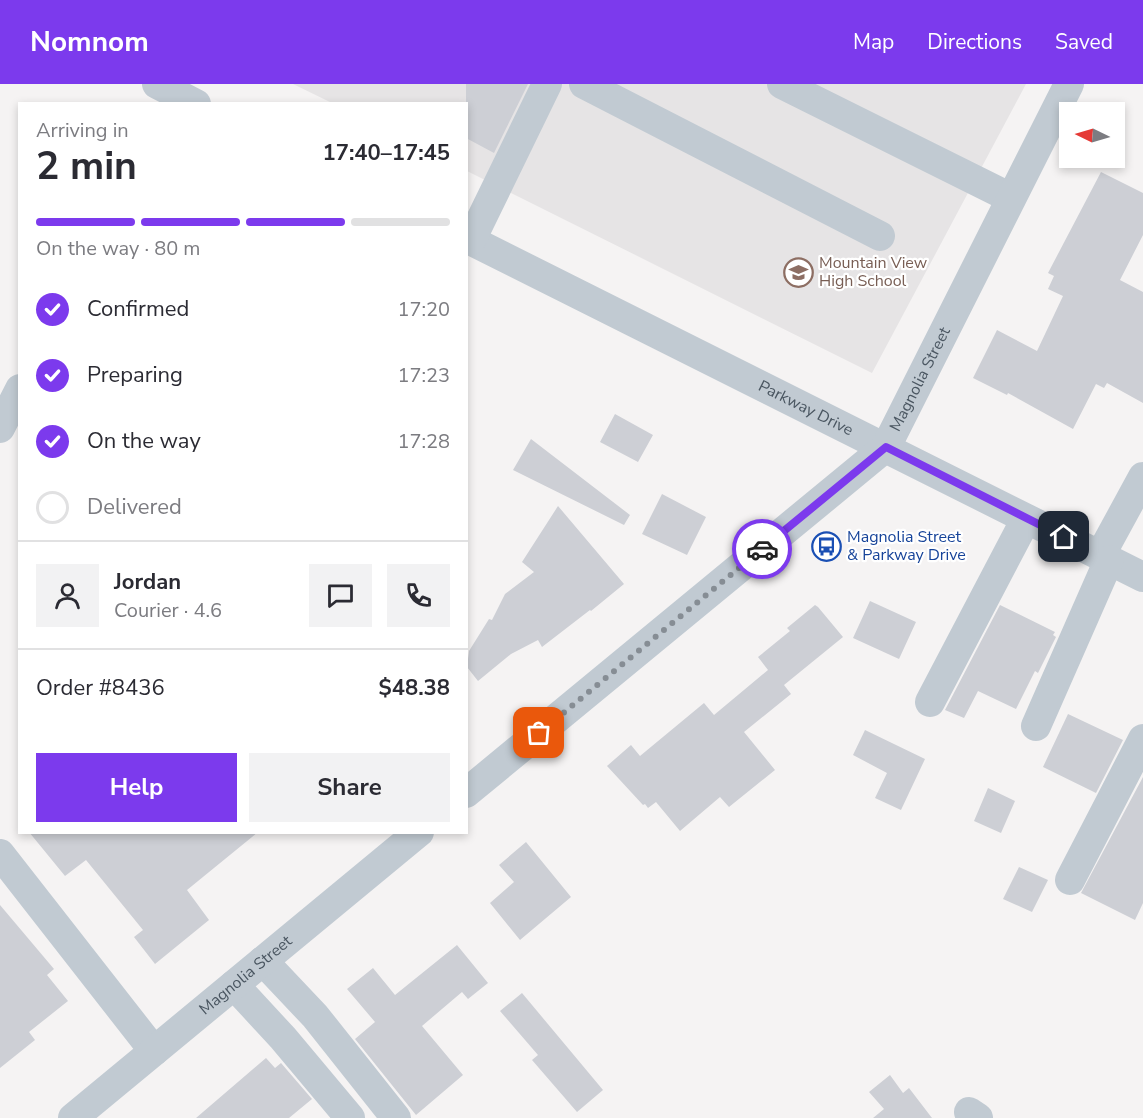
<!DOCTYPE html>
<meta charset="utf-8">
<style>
:root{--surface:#fff;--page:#f2f2f3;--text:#2b2b33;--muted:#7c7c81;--line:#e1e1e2;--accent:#7c3aed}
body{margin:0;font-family:"Nunito Sans",sans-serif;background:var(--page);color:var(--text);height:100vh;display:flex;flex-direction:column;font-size:22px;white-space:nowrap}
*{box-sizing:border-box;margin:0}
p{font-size:20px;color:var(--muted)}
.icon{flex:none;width:33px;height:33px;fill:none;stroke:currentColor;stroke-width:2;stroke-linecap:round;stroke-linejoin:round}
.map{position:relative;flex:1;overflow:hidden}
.sheet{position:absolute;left:18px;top:18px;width:450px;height:732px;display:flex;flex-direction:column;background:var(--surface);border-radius:0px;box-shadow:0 3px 9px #0003}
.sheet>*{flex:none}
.needle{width:39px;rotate:275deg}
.controls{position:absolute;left:1059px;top:18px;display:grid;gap:12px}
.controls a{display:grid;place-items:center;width:66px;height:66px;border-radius:0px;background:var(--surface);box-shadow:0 3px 9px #0003;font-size:30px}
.pin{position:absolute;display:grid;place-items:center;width:51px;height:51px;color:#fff;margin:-26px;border-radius:12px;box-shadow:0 3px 9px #0006}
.courier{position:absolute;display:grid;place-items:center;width:60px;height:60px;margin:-30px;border:4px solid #7c3aed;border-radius:50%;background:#fff;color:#222;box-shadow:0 2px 8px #0007}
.summary em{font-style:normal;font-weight:700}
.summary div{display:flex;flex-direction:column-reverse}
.summary{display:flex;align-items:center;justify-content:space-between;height:102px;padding:0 18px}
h1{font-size:39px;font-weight:700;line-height:45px}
.bar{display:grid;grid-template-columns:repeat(4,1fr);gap:9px 6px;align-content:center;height:72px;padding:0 18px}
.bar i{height:8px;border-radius:4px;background:var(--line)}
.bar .active{background:var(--accent)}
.bar p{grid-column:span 4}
.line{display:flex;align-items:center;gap:15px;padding:0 18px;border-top:2px solid var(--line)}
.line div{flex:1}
.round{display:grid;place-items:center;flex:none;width:63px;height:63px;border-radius:0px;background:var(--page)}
ol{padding:0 18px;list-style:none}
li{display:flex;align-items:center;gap:18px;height:66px}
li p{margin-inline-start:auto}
li .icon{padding:6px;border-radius:50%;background:var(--accent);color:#fff;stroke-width:4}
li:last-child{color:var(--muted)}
li i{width:33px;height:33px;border:3px solid var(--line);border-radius:50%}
.cta{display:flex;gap:12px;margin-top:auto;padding:12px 18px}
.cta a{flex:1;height:69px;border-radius:0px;background:var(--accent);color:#fff;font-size:24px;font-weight:700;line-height:69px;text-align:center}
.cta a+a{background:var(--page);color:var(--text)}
header{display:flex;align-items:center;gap:36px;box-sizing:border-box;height:84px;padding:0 30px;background:var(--accent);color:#fff}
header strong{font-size:28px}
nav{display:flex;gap:33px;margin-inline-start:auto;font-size:21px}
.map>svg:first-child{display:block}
.education{fill:#e6e4e5}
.building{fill:#cdcfd5}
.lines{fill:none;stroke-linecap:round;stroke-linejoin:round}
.minor{stroke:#c1cad2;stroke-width:30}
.done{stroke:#868d94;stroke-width:6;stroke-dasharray:0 10.8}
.route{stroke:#7c3aed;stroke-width:8}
.labels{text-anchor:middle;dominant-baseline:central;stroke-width:4.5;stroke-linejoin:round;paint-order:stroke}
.education-label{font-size:16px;fill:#785e54;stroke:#fff;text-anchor:start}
.street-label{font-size:16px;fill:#4a5661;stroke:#fff}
.transit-label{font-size:16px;fill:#164399;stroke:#fff;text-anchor:start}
</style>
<header>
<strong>Nomnom</strong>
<nav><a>Map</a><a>Directions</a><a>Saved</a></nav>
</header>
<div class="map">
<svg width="1143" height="1034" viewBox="0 0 1143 1034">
<rect width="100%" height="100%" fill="#f5f3f3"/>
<path class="education" d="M293,0H1026L872,289L467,87L466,20L332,19Z"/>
<path class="building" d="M466,0H528L494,69L466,54Z
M1101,88L1143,109V151L1120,196L1143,208V319L1107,299L1104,304L1096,300L1073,345L1008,309L1007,311L973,294L997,246L1037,267L1063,212L1048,205L1054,192L1048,189Z
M615,330L653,351L638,378L600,358Z
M531,355L630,431L624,441L513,386Z
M662,410L706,433L687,471L642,450Z
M558,422L624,500L591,527L590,526L542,563L538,556L511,570L478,597L467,583L469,567L489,535L492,536L505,510L534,488L522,478Z
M870,517L916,538L899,575L853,554Z
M815,521L818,523L843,553L784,601L791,610L744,648L775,686L729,723L720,713L680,747L656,718L648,724L645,720L643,721L607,682L631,661L640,672L704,619L714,631L768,586L758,573L790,547L787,544Z
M1000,521L1055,548L1053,551L1056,553L1038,589L1035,587L1016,625L978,607L964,634L945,626Z
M1068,630L1123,656L1096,709L1043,683Z
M865,646L925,675L901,726L875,714L887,689L853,671Z
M1143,693V819L1135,836L1081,809Z
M988,704L1015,717L1001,749L974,737Z
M29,748H258L187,806L209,836L155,880L134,853L143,846L86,776L65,792Z
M526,758L571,813L520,856L490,819L514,798L499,781Z
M1019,783L1048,796L1032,828L1003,815Z
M0,821L54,885L47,891L68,917L29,948L35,956L0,984Z
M457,861L488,899L468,915L462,908L422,942L463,991L416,1031L355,955L375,938L347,905L373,884L395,911Z
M522,909L603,1006L577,1028L532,976L538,971L500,927Z
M266,974L275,984L281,979L312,1015L289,1034H196Z
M890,991L903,1009L909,1004L932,1034H873L884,1025L869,1008Z"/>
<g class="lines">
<g class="minor">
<path d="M157,0L196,20"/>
<path d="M584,0L880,152"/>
<path d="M782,0L1011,114"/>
<path id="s1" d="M466,154L1143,493"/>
<path d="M471,156L547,0"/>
<path d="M0,344L20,305"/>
<path d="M1100,472L1143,393"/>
<path d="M930,618L1026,435"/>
<path d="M1036,642L1109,476"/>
<path id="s2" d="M466,709L886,363L1069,0"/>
<path d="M0,770L154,967"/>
<path d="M1070,796L1143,655"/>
<path d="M263,877L315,932L396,1034"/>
<path d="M234,901L283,954L350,1034"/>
<path d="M969,1028L978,1034"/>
<path id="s3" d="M73,1034L419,748"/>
</g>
</g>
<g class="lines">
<path class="done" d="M539,649L762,465"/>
<path class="route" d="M762,465L886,363L1064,453"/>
</g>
<defs>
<symbol id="school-ring" viewBox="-11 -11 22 22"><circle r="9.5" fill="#fff" stroke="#8d6e63" stroke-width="1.5"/><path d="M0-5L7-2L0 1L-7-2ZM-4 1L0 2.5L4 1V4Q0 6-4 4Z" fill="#8d6e63"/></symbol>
<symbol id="bus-ring" viewBox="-11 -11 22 22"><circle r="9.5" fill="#fff" stroke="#1a4fb4" stroke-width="1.5"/><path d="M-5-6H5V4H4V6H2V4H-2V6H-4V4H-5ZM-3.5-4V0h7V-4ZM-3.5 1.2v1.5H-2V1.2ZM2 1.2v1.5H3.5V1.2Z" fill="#1a4fb4"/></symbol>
</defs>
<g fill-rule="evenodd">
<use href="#school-ring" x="782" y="172" width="33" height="33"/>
<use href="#bus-ring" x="810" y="446" width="33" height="33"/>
</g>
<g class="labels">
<g class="education-label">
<text x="819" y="179">Mountain View<tspan x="819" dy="18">High School</tspan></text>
</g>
<g class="street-label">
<text stroke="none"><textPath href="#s2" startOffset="620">Magnolia Street</textPath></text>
<text stroke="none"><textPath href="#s1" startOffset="380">Parkway Drive</textPath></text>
<text stroke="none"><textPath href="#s3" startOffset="224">Magnolia Street</textPath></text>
</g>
<g class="transit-label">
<text x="847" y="453">Magnolia Street<tspan x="847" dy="18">&amp; Parkway Drive</tspan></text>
</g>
</g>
</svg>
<div class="controls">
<a><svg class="needle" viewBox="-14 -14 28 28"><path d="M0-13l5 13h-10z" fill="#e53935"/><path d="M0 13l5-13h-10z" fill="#7c7c81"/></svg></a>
</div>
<div class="pin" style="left:539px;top:649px;background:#ea580c"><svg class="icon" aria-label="bag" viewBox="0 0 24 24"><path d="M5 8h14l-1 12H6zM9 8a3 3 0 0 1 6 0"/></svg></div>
<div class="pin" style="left:1064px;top:453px;background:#1f2937"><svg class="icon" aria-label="home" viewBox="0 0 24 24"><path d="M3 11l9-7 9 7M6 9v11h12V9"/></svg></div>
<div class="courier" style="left:762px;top:465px"><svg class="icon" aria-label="car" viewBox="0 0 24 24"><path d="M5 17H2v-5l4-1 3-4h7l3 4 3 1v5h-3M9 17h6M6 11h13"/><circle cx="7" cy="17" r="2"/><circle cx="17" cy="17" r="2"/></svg></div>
<section class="sheet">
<div class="summary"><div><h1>2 min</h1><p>Arriving in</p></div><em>17:40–17:45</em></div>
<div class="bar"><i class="active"></i><i class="active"></i><i class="active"></i><i></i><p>On the way · 80 m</p></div>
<ol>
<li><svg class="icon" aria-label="check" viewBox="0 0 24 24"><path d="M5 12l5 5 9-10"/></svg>Confirmed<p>17:20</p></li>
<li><svg class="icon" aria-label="check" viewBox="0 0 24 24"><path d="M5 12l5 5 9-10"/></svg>Preparing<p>17:23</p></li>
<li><svg class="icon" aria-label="check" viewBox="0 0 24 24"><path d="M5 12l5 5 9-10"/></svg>On the way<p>17:28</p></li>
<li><i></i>Delivered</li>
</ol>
<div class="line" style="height:108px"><a class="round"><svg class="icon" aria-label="person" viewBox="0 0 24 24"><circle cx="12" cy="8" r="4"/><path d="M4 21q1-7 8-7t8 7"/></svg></a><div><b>Jordan</b><p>Courier · 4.6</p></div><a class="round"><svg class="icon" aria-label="chat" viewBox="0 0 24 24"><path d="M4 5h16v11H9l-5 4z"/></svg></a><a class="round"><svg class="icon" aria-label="phone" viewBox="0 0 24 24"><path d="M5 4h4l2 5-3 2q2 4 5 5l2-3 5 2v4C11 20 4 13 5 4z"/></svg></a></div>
<div class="line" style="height:78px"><div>Order #8436</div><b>$48.38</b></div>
<div class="cta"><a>Help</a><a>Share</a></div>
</section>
</div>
